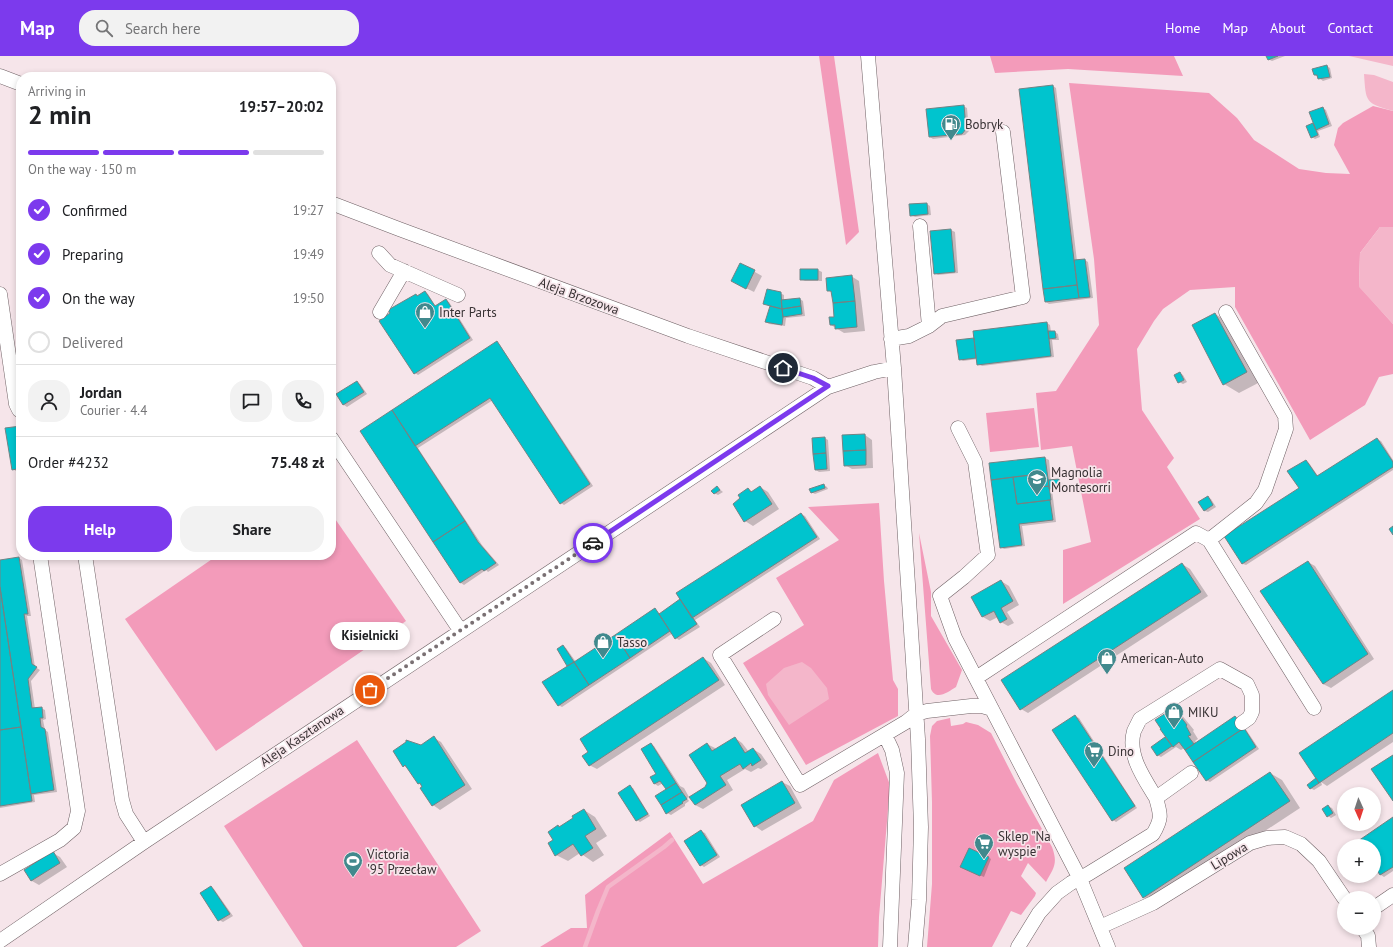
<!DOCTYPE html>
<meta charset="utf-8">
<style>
:root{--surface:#fff;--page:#f2f2f2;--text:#202124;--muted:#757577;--line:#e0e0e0;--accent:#7c3aed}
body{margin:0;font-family:"PT Sans",sans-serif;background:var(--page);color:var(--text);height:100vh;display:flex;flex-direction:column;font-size:15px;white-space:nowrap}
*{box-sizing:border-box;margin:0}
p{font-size:13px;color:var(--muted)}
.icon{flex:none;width:22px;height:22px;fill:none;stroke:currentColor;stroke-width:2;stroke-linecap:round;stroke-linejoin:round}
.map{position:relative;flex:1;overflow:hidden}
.drawer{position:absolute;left:16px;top:16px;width:320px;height:488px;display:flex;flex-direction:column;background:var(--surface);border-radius:16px;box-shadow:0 2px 6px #0003}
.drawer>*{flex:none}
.needle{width:26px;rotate:177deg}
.buttons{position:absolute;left:1337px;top:731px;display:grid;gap:8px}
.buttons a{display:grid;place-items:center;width:44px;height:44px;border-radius:50%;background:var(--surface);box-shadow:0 2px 6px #0003;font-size:20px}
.pin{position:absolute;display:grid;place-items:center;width:34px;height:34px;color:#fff;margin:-17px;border:2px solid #fff;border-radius:50%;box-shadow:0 1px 4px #0007}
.courier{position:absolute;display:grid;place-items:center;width:40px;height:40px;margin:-20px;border:3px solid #7c3aed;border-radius:50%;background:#fff;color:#222;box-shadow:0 1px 5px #0007}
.bubble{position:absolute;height:28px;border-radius:14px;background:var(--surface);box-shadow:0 2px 6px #0003;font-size:13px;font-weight:800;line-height:28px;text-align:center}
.overview em{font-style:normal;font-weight:800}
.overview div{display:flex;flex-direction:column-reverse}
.overview{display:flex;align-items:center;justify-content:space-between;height:68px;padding:0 12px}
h1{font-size:26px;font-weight:800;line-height:30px}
.bar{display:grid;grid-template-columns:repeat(4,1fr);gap:6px 4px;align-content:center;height:48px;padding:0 12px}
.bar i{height:5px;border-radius:3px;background:var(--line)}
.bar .current{background:var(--accent)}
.bar p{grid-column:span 4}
.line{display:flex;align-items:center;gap:10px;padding:0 12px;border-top:1px solid var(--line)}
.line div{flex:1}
.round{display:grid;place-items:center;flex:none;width:42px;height:42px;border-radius:16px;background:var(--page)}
ol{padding:0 12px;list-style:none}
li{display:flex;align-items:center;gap:12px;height:44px}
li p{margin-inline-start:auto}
li .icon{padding:4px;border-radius:50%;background:var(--accent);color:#fff;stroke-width:4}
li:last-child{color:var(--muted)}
li i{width:22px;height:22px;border:2px solid var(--line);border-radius:50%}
.primary-button{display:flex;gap:8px;margin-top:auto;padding:8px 12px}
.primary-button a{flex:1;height:46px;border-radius:16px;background:var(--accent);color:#fff;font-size:16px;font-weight:800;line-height:46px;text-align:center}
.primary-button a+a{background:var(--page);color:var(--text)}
header{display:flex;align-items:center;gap:24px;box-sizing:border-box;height:56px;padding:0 20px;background:var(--accent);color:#fff}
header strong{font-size:19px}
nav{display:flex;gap:22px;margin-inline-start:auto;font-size:14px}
.search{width:280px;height:36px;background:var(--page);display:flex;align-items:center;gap:10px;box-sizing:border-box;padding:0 14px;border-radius:16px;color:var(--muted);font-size:15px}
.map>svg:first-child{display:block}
.green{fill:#f39bba}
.water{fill:#f4b6ca}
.shadow{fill:#0003}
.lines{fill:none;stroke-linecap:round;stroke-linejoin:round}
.stream{stroke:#f4b6ca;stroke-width:4.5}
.building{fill:#00c4ce;stroke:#738384}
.minor-casing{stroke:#6f6165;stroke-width:15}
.minor{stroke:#fff;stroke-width:14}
.done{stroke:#7a7073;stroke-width:4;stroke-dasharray:0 7.2}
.route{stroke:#7c3aed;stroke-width:5}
.labels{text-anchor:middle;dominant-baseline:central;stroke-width:3.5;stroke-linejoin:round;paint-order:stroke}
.poi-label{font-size:13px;fill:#373133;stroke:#f6e5ea;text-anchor:start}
.street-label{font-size:13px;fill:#373133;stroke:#f6e5ea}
</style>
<header>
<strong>Map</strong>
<div class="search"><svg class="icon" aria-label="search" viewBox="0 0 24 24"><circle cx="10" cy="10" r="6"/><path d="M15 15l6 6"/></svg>Search here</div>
<nav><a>Home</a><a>Map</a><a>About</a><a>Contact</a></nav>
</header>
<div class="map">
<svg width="1393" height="891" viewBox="0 0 1393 891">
<rect width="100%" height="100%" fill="#f6e5ea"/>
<path class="green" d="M819,0H834L859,176L846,189Z
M990,0H1174L1183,20L1068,13L995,17Z
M1069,27L1209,37L1237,62L1254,84L1299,113L1326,117L1350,118L1334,89L1338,72L1343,67L1373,50L1393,55V171H1380L1360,197L1359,230L1393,268V318L1379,321L1365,349L1310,384L1235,251V231L1190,234L1163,253L1154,265L1137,293L1142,354L1174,402L1167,411L1200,463L1063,548V494L1091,486L1072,390L1041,394L1036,337L1056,335L1099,269L1094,203Z
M1034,352L1039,391L990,396L986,357Z
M879,447L884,525L893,624L898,633V660L806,709L743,607L804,569L776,522L839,484L808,451Z
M331,457L406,565L216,695L125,563L218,499H331Z
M919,477L931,536V560L962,614L956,631C948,636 936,645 931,633Z
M950,662L951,670L963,668L966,666L978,669L991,677L1017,728L1052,791C1058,807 1054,812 1046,826L1028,807L1021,820L1036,837L1035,840L1021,859L1011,855L992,891H927L932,828V746L930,680L932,670L937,665Z
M357,684L481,875L456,891H303L224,770Z
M878,697L890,729L879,861L878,891H540L571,872H587L585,839L670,776L703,828L813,765L834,724Z"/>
<path class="water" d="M1349,0H1393V10Z
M1364,18L1374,19L1393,26V55C1365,47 1366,46 1364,18Z
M1380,171H1393V268L1359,231L1360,197Z
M802,606L811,612L827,632L829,643L789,669L768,639L766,628L784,612Z"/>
<path class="shadow" d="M1267,0H1285L1272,5L1268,3Z
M1327,10L1330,12L1332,22L1323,25L1315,19Z
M1053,30L1056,32L1077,205L1085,204L1088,206L1093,242L1049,248L1046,246Z
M963,50L967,52L969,75L965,79L933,83L930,81Z
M1323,52L1326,54L1332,70L1318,75L1320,81L1315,83L1312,81L1308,70L1314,68Z
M927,148L930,150L931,159L915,161L911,159Z
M951,174L955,176L958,217L938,219L935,217L931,176Z
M741,208L762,220L754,236L740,229Z
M801,214H818L822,216V225H805L801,223Z
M851,220L859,225L865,275L844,277L831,269L835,262L833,237L828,234Z
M425,236L428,238L436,251L446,244L449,246L473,284L418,319L415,317L416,239L418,240Z
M780,237L784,239V245L800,243L803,245L805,260L786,262L785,270L769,268L766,266L771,250L764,247Z
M1215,258L1230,267L1262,325L1239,337L1224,328Z
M1047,267L1050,269L1051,276H1055L1058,278L1059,284H1052L1054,301L982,310L978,308V303L963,305L960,303L975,283Z
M497,287L500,289L593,430L564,449L561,447L493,344L418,392L482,489L499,509L488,516L486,514L464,529L461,527L362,375Z
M1180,317L1183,319L1187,326L1183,328L1179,326Z
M357,326L360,328L367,338L347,351L344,349L338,338Z
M21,371V414L16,415L13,413Z
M865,379L872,384L873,412L852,413L845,409Z
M825,382L828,384L830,415L819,416L816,414Z
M1377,383L1381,385L1393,404V414L1246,509L1243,508L1300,433L1306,405L1309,407L1318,420Z
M1045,402L1049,404L1051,425L1059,424L1062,426L1063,433L1052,434L1056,466L1022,470L1025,490L1004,493L1001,491L991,408Z
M824,429L827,431L828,433L815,438L811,436Z
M717,431L723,436L718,439L714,437Z
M760,431L768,436L779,453L753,470L745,465L748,433L753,436Z
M1208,441L1211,443L1216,451L1208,456L1205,455L1199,446Z
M801,458L805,460L820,483L695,564L700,571L679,584L676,582L673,577L562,651L558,649L568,610L558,593L563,590L566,592L576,606L655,553L660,558Z
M19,502L22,504L31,560H27L35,611L40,614L31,625L35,653L41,652L45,654L46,663L43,664L45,674L48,676L57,736L34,739L35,746L0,752V505Z
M1308,506L1315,510L1374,603L1331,632L1323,628Z
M1182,508L1190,513L1208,540L1028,657L1021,653Z
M1001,525L1009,530L1019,549L1007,556L1014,567L1008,570L1001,566L998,561L990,565L983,561L972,541Z
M703,602L711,607L725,629L597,713L589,709Z
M1393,636V686L1327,730L1321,726L1322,729L1314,734L1310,732Z
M1174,653L1181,658L1194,674L1193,675L1198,683L1195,685L1197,687L1235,662L1239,663L1259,693L1210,726L1206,724L1184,692L1181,694L1176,691L1161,701L1157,699L1165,682L1170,685Z
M1075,660L1079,662L1137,752L1116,766L1113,764Z
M434,682L441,686L472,733L440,754L433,749L424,731L418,727L409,713L404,710L394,695L421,690Z
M735,682L742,687L749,696L753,693L761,698L768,708L761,713L758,712L751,716L745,713L727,724L733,734L703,753L695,749L708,727L707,688L715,692L716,694Z
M651,688L654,690L680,730L684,732L689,741L687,742L689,745L685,748V750L671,759L667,757L668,733L663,727L658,730L655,728L651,722L657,718Z
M1270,717L1282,724L1300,752L1155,847L1144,841Z
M782,726L790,730L802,752L762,775L755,770Z
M630,731L633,732L650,760L640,766L637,764Z
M1328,750L1332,752L1336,759L1331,762L1328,760Z
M584,754L595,761L607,780L596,787L604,799L593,806L580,797L568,805L556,799L555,784L560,772Z
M1393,763V815L1384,821L1381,819L1374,808V790H1362Z
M701,775L705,777L720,801L704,811L701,809Z
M53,797L60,801L67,811L39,829L32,825L25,815Z
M988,801L991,803L984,821L965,813Z
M211,831L214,833L233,860L223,866L219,864L201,838Z"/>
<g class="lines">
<path class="stream" d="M585,891L598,855L608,831L664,791L672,784"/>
</g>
<path class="building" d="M1266,0H1278L1268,4Z
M1327,9L1330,21L1318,23L1317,19H1314L1312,13Z
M1053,29L1077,229L1043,233L1019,33Z
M964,49L966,73L962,78L929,81L926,53Z
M1323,51L1329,68L1316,74L1309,56Z
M1313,67L1318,79L1311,82L1306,70Z
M927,147L928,158L910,160L909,148Z
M951,173L955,216L934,218L930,175Z
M1085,203L1090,241L1079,242L1074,204Z
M740,207L755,214L746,233L731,225Z
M800,213H818V224H800Z
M852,219L855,245L833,247L831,235H827L826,222Z
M1077,229L1079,242L1045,246L1043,233Z
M767,233L781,236L782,253L763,248Z
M425,235L435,250L446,243L470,282L414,318L379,265L390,257L388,254L416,238L417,240Z
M800,242L801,250L782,253L781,244Z
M855,245L857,271L835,273V269H830L829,261H834L833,247Z
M770,250L782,253L783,261L782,269L765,266Z
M801,250L802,258L783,261L782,253Z
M1215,257L1247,316L1223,329L1192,269Z
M1047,266L1051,300L977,309L973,275Z
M1048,275H1055L1056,282L1049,283Z
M974,282L976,302L959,304L956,284Z
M497,285L590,428L560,448L490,342L415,390L392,354Z
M1180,316L1184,324L1178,327L1174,319Z
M357,325L364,336L343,349L336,338Z
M392,354L465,465L433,486L360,375Z
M21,370V412L12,414L5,372Z
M865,378L866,394L843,395L842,379Z
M825,381L826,397L813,398L812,382Z
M1377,382L1393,406V411L1242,508L1224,480L1299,432L1287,415L1306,404L1317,420Z
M866,394V409L844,410L843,395Z
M826,397L827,413L815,414L813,398Z
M1045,401L1049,430L1033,432L1031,419L991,424L989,407Z
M1031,419L1033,432L1049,430L1051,444L1017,448L1013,421Z
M1013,421L1017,448L1050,444L1053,464L1019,468L1022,489L1000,492L991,424Z
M1059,423L1060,431L1049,433L1048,424Z
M824,428L825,432L811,437L809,433Z
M717,430L720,434L714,438L711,435Z
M760,430L772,448L744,466L733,448L740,442L738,439L748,432L751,436Z
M1208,440L1213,449L1204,455L1198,446Z
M801,457L817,481L692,562L676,537Z
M465,465L478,486L496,507L484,515L482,513L460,527L433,486Z
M1393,470V479L1389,473Z
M19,501L28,558H24L32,608L37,611L28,623L32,652L42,651L43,662H40L41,671L45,673L54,734L31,738L0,531V504Z
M1308,505L1368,598L1323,628L1260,535Z
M1182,507L1201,536L1020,654L1001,624Z
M1001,524L1013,545L1001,552L1007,563L1000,567L994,555L982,561L971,541Z
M0,531L21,671L0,674Z
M680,543L697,568L675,583L659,558Z
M655,552L670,575L630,602L615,579Z
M615,579L630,602L589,629L574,606Z
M563,589L574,606L567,610L557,593Z
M703,601L719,624L589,710L582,700L588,696L580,683Z
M574,606L589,629L558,650L542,626Z
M1393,634V677L1319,727L1299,697Z
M1174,652L1187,669L1186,670L1191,679L1188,680L1194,688L1185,694L1179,686L1173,691L1160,673H1161L1155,664Z
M1075,659L1135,750L1112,765L1052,674Z
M1235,660L1244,672L1193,706L1185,694Z
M21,671L32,745L0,750V674Z
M1244,672L1256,691L1206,725L1193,706Z
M434,680L465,729L432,750L420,732L422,731L420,727L418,728L405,709L403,711L393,695L406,686V684L421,689Z
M735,681L745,697L753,692L761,704L752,710L751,707L743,713L740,708L720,720L726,729L695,749L689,741L705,731L707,727L689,699L707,687L712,695Z
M1165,681L1172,690L1157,700L1151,691Z
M651,687L676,727L666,733L660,725L654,728L650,721L656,718L641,693Z
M1393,699V745L1371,713Z
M1270,716L1290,745L1143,842L1124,812Z
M1316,722L1319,727L1310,733L1307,729Z
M782,725L795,747L754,771L741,749Z
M676,727L682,736L661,749L655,740Z
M630,729L648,758L636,765L618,737Z
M682,736L687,743L682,746L683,747L666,758L661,749Z
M1328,749L1333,757L1327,761L1322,753Z
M584,753L596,773L585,780L593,792L581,800L573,788L555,800L548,787L553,784L548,776L558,769L559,771L573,762L572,760Z
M1393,761V811L1380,819L1374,810V790H1361L1358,785Z
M701,774L717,799L700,810L684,785Z
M969,792L989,801L980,820L960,811Z
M53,795L60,807L31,825L24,814Z
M211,830L230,858L218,865L200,837Z"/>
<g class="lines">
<defs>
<path id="minor" d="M868,0L894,312L918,683L921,771L919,844L915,891
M0,20L21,28
M331,147L399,173L688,280L813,322L828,331
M920,170L929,270
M379,197L390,209L458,239
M0,238L16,348L19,354L21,355
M380,256L404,215
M891,283L909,280L929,270L942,260L1023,241L1003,76
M958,372L975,406L988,499L964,521L940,540L955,582L1080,823L1108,891
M331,382L460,574
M1209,484L1256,447L1265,434L1286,373L1285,360L1226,256
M85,499L122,744L126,758L144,786
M774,563L720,599L800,729L906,666L916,658L927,655L971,650H982L992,653
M976,622L1196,477L1209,484L1314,652
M885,679L892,694L897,717L890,891
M1156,742C1144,722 1127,699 1134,675C1136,671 1138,667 1140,663L1220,613L1247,628L1252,639V656L1249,662L1242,667
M0,818L60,784L74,772L78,755L40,499
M1374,852L1393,839
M1100,871L1153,847L1250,787L1267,782L1285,781L1301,788L1319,805L1344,842
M1363,872L1368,880L1369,891
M0,885L144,786L828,331L874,316L894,312
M1018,891L1039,857L1057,837L1071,827L1088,818L1153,778C1162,763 1161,759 1156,742L1191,717"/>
</defs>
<use href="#minor" class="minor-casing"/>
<use href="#minor" class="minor"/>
</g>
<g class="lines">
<path class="done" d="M370,634L593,487"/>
<path class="route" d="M593,487L828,330L813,322L783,312"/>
</g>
<defs>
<symbol id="fuel-pin" viewBox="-11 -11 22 30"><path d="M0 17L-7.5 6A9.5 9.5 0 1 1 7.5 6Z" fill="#41898d" stroke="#f6e5ea"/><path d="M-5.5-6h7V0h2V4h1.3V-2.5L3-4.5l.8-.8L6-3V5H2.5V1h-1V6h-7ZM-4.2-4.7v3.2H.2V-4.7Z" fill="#fff"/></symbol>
<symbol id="shop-pin" viewBox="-11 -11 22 30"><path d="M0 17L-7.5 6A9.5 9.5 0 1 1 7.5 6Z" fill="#41898d" stroke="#f6e5ea"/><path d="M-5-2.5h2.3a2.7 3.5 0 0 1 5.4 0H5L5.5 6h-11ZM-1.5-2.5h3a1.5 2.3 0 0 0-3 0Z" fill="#fff"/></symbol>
<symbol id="school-pin" viewBox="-11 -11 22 30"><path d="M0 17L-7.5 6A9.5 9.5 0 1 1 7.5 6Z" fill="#41898d" stroke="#f6e5ea"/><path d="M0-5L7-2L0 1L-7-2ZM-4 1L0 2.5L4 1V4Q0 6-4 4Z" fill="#fff"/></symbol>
<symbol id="supermarket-pin" viewBox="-11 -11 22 30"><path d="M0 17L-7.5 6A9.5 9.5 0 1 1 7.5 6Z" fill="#41898d" stroke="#f6e5ea"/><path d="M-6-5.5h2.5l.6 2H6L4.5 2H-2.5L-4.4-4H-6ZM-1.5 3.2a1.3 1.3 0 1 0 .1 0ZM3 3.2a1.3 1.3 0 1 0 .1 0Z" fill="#fff"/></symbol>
<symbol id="stadium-pin" viewBox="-11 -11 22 30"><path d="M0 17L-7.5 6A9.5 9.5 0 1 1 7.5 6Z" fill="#41898d" stroke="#f6e5ea"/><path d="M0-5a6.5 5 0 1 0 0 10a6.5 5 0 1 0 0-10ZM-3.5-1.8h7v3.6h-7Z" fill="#fff"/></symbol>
</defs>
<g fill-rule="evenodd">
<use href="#fuel-pin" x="940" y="57" width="22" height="30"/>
<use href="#shop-pin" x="414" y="245" width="22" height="30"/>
<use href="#school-pin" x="1026" y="412" width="22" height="30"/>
<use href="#shop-pin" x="592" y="575" width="22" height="30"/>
<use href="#shop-pin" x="1096" y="591" width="22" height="30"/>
<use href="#shop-pin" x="1163" y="645" width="22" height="30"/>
<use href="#supermarket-pin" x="1083" y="684" width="22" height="30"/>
<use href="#supermarket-pin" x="973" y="776" width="22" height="30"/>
<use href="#stadium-pin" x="342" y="794" width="22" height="30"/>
</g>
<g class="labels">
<g class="poi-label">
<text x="965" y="68">Bobryk</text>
<text x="439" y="256">Inter Parts</text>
<text x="1051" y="416">Magnolia<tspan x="1051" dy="15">Montesorri</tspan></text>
<text x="617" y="586">Tasso</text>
<text x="1121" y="602">American-Auto</text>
<text x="1188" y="656">MIKU</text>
<text x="1108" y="695">Dino</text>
<text x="998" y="780">Sklep "Na<tspan x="998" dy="15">wyspie"</tspan></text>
<text x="367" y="798">Victoria<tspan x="367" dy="15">'95 Przecław</tspan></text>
</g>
<g class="street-label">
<text transform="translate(579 240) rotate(20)">Aleja Brzozowa</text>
<text transform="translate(302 680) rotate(-34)">Aleja Kasztanowa</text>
<text transform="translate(1229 800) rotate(-31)">Lipowa</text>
</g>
</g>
</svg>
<div class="buttons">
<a><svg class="needle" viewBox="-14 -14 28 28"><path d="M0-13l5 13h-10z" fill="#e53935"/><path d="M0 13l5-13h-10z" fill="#757577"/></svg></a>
<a>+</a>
<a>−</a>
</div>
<div class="pin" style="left:370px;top:634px;background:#ea580c"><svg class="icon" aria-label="bag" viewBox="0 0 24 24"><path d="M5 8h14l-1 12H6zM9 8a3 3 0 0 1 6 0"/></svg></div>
<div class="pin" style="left:783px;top:312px;background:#1f2937"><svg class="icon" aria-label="home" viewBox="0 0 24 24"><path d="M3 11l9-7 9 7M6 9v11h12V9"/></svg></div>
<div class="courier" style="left:593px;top:487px"><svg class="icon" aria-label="car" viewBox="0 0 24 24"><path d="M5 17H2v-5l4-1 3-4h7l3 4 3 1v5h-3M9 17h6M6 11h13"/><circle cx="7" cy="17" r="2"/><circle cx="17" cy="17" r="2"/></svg></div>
<div class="bubble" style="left:330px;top:566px;width:80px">Kisielnicki</div>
<section class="drawer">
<div class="overview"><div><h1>2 min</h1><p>Arriving in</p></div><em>19:57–20:02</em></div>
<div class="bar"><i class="current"></i><i class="current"></i><i class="current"></i><i></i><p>On the way · 150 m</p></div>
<ol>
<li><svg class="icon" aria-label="check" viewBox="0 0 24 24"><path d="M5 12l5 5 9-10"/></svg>Confirmed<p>19:27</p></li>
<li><svg class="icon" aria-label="check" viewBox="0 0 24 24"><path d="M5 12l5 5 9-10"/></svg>Preparing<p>19:49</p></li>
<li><svg class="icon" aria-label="check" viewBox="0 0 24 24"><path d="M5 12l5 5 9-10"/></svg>On the way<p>19:50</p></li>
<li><i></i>Delivered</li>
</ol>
<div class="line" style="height:72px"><a class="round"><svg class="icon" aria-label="person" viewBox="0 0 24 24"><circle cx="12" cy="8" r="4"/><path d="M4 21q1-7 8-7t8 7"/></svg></a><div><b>Jordan</b><p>Courier · 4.4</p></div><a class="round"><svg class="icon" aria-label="chat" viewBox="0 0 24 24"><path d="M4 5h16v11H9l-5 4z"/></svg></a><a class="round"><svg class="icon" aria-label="phone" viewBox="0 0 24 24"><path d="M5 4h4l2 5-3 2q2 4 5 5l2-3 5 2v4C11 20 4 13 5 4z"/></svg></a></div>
<div class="line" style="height:52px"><div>Order #4232</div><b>75.48 zł</b></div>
<div class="primary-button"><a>Help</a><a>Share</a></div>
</section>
</div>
